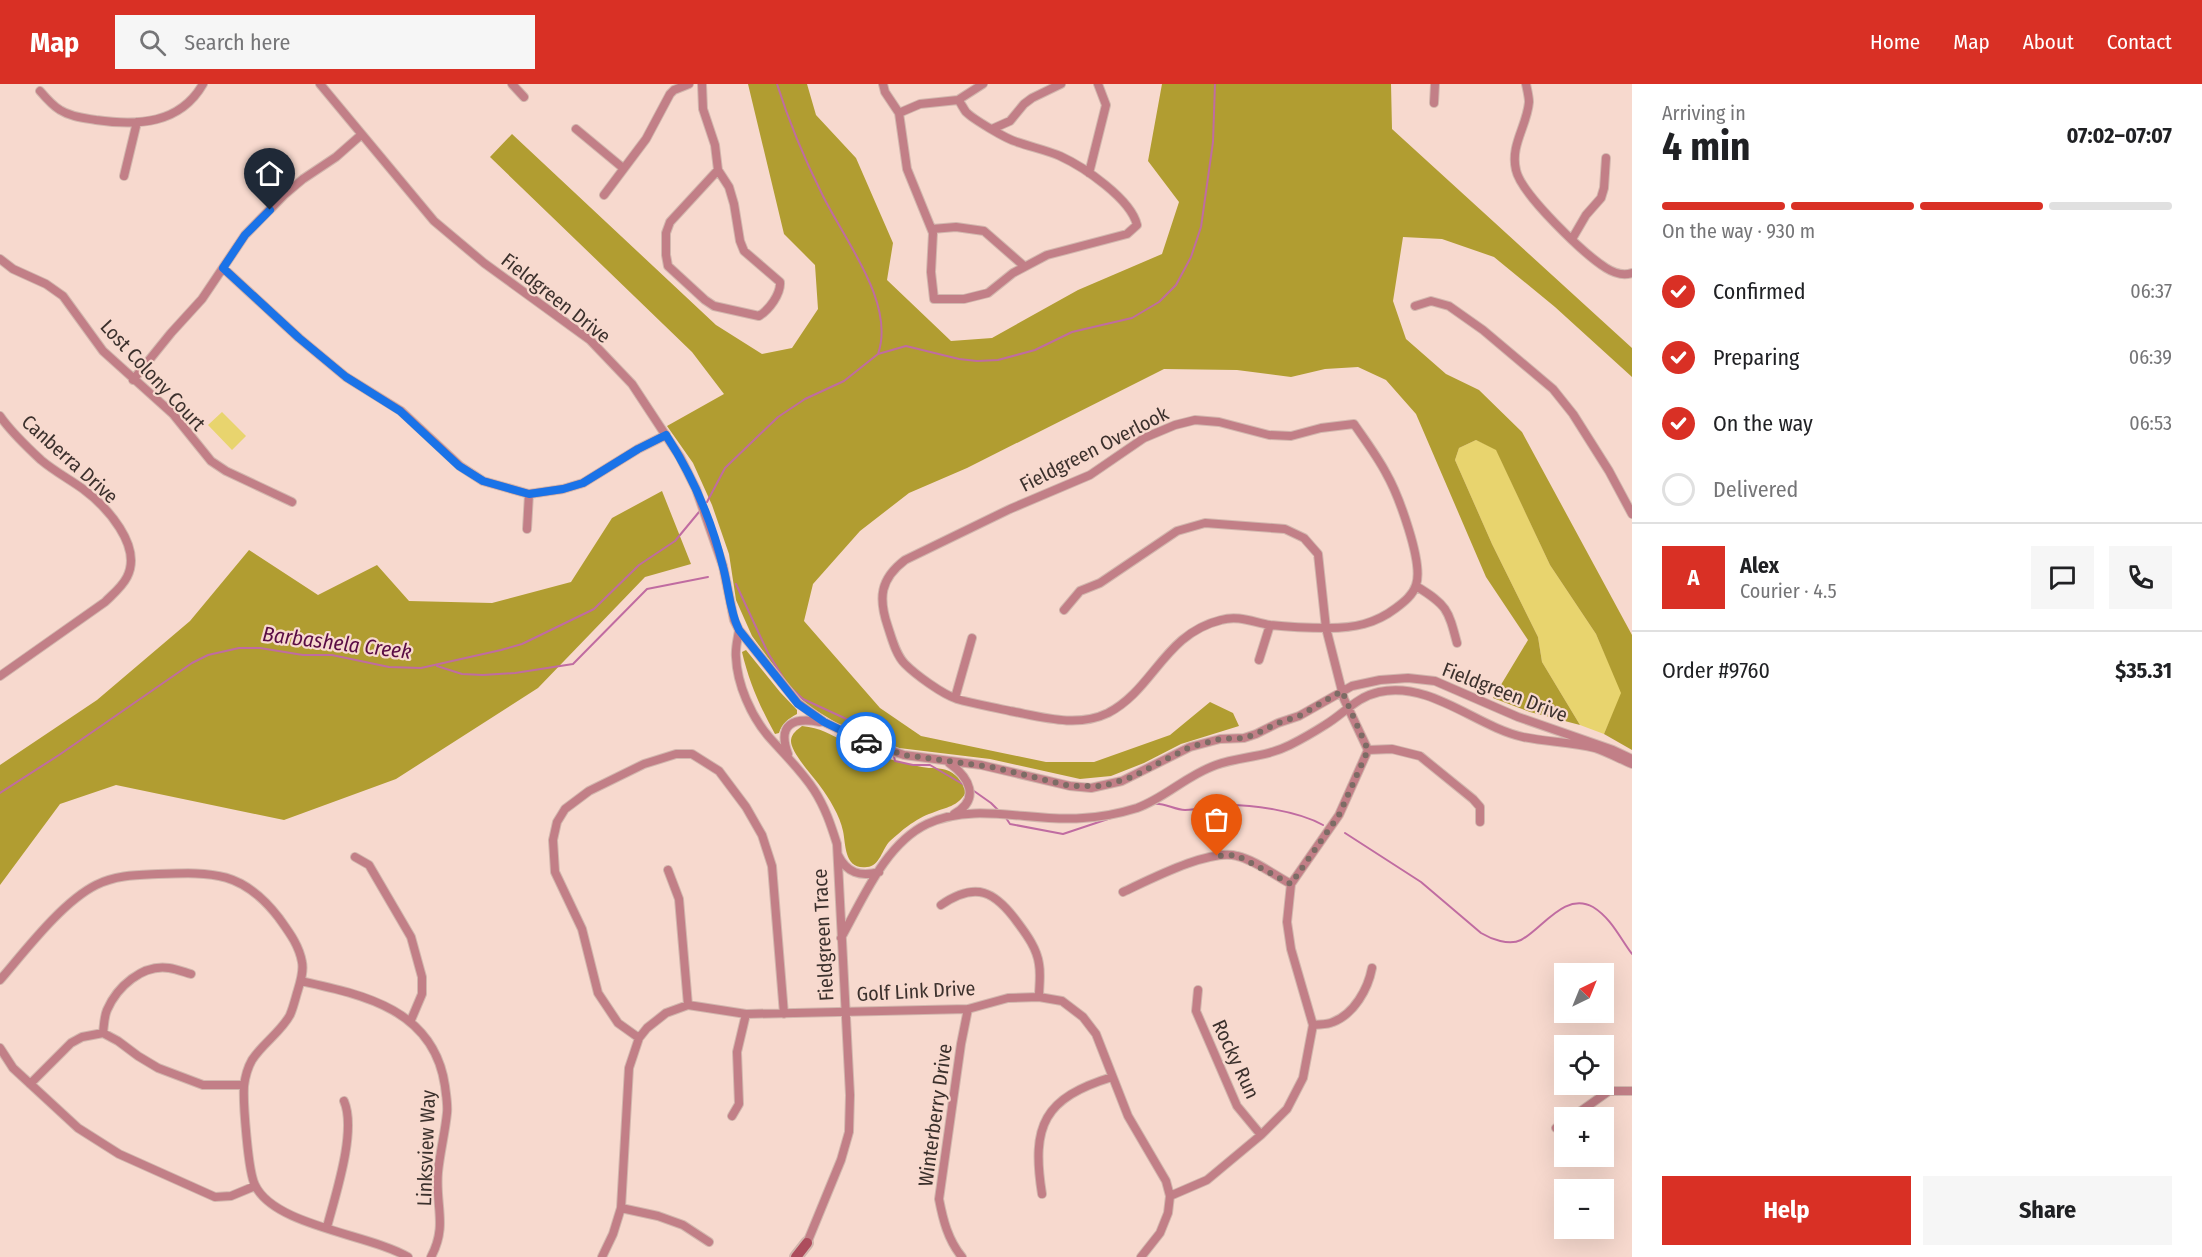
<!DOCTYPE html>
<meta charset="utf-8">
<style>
:root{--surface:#fff;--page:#f6f6f6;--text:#202124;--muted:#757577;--line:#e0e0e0;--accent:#d93025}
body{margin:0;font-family:"Fira Sans Condensed",sans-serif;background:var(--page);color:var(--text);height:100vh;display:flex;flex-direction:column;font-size:22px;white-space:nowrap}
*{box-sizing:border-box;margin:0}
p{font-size:20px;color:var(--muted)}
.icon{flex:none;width:33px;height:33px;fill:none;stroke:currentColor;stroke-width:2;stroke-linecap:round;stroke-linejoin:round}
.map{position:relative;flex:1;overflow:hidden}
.details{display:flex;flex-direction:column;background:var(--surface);width:570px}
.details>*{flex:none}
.needle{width:39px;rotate:43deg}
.controls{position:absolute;left:1554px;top:879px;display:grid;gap:12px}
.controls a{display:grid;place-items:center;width:60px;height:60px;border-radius:0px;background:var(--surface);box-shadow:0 6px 24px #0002;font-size:30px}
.pin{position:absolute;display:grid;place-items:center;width:51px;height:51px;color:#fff;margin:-62px -26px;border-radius:50% 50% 50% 0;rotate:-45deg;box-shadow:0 0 6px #0007}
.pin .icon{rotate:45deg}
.courier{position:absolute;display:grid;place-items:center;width:60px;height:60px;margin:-30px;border:4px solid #1a73e8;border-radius:50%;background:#fff;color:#222;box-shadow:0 2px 8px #0007}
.overview em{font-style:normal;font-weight:700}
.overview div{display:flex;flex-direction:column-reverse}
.overview{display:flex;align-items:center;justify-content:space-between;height:102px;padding:0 30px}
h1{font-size:39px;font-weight:700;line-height:45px}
.bar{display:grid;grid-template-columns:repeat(4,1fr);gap:9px 6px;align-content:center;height:72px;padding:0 30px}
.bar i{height:8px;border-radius:4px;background:var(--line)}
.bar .on{background:var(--accent)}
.bar p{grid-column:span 4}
.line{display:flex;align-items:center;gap:15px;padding:0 30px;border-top:2px solid var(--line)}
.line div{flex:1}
.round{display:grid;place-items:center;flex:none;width:63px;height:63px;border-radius:0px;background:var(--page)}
ol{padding:0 30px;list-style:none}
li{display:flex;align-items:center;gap:18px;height:66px}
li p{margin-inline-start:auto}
li .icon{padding:6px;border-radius:50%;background:var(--accent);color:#fff;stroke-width:4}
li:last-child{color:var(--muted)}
li i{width:33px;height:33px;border:3px solid var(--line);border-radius:50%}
.primary-button{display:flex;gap:12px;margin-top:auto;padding:12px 30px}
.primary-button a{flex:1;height:69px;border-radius:0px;background:var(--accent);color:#fff;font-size:24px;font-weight:700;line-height:69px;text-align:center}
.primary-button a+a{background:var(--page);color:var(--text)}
header{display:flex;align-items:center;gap:36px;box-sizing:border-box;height:84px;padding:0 30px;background:var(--accent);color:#fff}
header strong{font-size:28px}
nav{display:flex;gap:33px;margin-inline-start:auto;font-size:21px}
.search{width:420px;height:54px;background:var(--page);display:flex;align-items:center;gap:15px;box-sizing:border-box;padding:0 21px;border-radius:0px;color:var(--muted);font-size:22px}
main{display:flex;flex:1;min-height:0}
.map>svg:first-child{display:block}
.green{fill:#e8d46e}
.forest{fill:#b19d31}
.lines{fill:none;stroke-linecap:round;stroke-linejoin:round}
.stream{stroke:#c06ca1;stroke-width:2}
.street-casing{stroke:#d2b7ae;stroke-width:10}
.secondary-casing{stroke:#d2b7ae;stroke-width:14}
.street{stroke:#c27f87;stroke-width:8}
.secondary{stroke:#ad4d5d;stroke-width:10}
.done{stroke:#7d6c65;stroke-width:6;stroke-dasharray:0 10.8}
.route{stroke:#1a73e8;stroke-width:8}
.labels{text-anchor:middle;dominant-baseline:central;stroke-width:4.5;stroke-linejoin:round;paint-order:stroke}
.street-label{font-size:20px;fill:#3c312d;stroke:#f7d9ce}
.water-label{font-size:21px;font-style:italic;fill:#5a0c44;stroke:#f7d9ce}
</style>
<header>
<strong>Map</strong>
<div class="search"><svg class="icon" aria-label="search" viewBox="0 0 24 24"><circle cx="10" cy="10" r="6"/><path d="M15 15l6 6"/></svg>Search here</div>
<nav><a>Home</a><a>Map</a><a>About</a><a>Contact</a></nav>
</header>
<main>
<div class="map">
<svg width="1632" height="1173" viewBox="0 0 1632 1173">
<rect width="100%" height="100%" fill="#f7d9ce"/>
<path class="green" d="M222,328L246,352L232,366L208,341Z
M1476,356L1496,365L1550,481L1596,550L1622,609L1604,650L1580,641L1542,578L1538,553L1492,460L1455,376L1459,364Z"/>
<path class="forest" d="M748,0H807L816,31L856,74L893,159L887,196L951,257L992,254L1078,206L1162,170L1179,118L1148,77L1162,0H1391L1392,45L1632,264V293L1555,223L1494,173L1442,155L1403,153L1393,217L1406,255L1446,290L1479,306L1522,348L1632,551V666L1604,650L1621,609L1596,550L1550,481L1496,366L1476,356L1459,364L1455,376L1492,460L1538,553L1542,578L1580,641L1530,628L1493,614L1528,556L1486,493L1416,330L1386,296L1358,283L1325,285L1291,293L1237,286L1164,285L967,384L909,409L860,447L813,500L804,537L880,624L921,652L1046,678H1094L1170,651L1210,618L1233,629L1239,642L1181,660L1144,679L1111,692L1080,695L990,675L899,664L840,641L812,624L795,610L752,552L736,516L729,470L712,421L693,379L667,342L724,310L692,268L490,73L512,50L716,241L762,270L792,264L818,225L815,181L784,150Z
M662,407L691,480L645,493L538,604L396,695L284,736L116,701L60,720L0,801V681L97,616L190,537L249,466L318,511L377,481L409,517L492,519L571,498L612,434Z
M746,566L780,608L797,626V630C788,635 782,639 779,649L775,650C760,623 749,598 742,568Z
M802,642C821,644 829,650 846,658C869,669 896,678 922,683C931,685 940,683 949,687C959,692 962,699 966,708C958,723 946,723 932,729C924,731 915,737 908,742C902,746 896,752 890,757C882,765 880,782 867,783C844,786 846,761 843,747C840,732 829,714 820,702C813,692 790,668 791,656C792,649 797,646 802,642Z"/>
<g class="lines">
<path class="stream" d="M777,0C789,38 804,74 822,110C843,154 896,219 878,270
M707,418L725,384L778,333L805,315L844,297L878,270L906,262L959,275L977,277L998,276L1035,266L1072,248L1132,234L1159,218L1176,201L1191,173L1201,143L1213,58L1215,0
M736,500L768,569L786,598
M437,582L462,590L483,591L515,589L573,580L647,505L708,493
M789,602L803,615L890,655L892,664
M894,672L895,677L913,681H930L966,702
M974,707L991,719L999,727
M0,709L59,671L192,579L208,571L239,564H260L303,571H332L389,583L421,584L501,566L522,560L594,525L639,481L675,457L699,428
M1153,720C1164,718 1174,726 1185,726C1198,726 1210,722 1222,721C1251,720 1298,727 1323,741
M1006,734L1010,740L1063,750L1114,733
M1345,749L1421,798L1481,849C1491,855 1509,862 1521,856C1542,845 1565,807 1593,823C1611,834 1620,854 1632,870"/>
<defs>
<path id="street" d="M320,0L434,137L484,179L590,256L632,300L680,373L696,405L723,482L734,536L739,546L798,619L824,638L864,657L904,671L981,681L1070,702L1091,704L1122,697L1190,663L1220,655L1244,654L1256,650L1278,639L1299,632L1352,602L1380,596L1408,594L1435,597L1518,633L1613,666L1632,675
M512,0L524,13
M702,0L703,25L715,61L718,86L729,103L734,120L740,157L744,167L780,198C781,210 769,226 759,232L714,222L705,216L668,182L666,171V149L670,138L718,86
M883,0L885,8L899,29L907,85L933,149L931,188L934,215H964L988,209L1013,189L1047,171L1127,150L1137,141C1131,115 1084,83 1060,72C1046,66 1031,63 1017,58C1006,55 973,35 966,28C963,24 961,19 958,16L920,20L899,29
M1526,0C1527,5 1529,13 1529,18C1527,42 1510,61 1516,86C1521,110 1584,170 1606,184C1614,189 1623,192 1632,189
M40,7C46,14 53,22 60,26C71,33 84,34 96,36C138,42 180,40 203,0
M958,16L983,0
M1434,19L1435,0
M576,45L623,84
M992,45L1010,37L1024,20L1032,14L1061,0
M1089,89L1106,21L1098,0
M124,92L137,38
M604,111L646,55L670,10L674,6L689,0
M932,145L956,143L984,147L1024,182
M1572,155L1586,131L1601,114L1604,104L1606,74
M0,175L13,185L46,200L63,212L103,267L173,330L211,377L226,387L292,418
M223,184L299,254L346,293L401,327L460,382L483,397L529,410L563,405L583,399L638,365L666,351
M1415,222L1431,217L1449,222L1483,246L1553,305L1573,330L1609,387L1632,430
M133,296L171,249L202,215L245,151L284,111L303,95L336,73L361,51
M0,332C11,348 27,363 41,376C54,387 69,395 83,405C106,422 143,462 127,493C122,503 113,510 105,518L0,592
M1195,336L1219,338L1269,351L1291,352L1321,344L1354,340C1365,356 1377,372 1386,389C1398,410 1424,479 1416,501C1413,511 1404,518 1396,524C1375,540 1354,544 1328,544C1309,544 1288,543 1270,541C1253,538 1238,531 1221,536C1164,550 1154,605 1108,629C1077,644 1042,633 1010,627C993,623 974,620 957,615C942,610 916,591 905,580C896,571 892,555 888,543C878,514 880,495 905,476L1010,425L1090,391L1144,354L1175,341Z
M527,445L529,410
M1416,502C1447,521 1448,525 1457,559
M1064,526L1080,507L1100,499L1177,447L1205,439L1285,445L1304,454L1318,470L1326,544L1344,615L1368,666L1339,731L1291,800L1287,838L1291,865L1313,941L1303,994L1287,1025L1261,1051L1207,1096L1170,1112
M739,546C738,554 735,564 736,573C737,600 751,632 769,653C784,670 801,686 814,706C825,723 831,741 837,760L850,1011L849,1048L841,1076L807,1159
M1259,576L1270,541
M955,614L972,554
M1368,666L1392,665L1420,672L1473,715L1480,723V738
M788,670C777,640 793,633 820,638
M949,679C969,693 981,715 954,730
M838,771C847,789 860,793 879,788
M355,773L369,781L411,853L422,893V910L411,936
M668,786L679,815L688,921
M1123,808C1149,796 1210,764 1237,772C1255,776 1274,791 1291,800
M941,821C976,797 995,807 1018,839C1027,851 1037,865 1039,880C1041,891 1039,903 1039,913
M841,854C863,815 885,760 927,740C975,717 1033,739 1083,734C1100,733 1121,729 1137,724C1165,714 1187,691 1216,681C1241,672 1264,674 1290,661C1302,655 1314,648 1325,641C1344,630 1356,613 1379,608C1431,597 1475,642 1523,653C1547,658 1571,658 1595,664C1607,668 1620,675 1632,680
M0,896C25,867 62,818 96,801C116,791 137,791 158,790C214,788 243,787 279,834C289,848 299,861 302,878C304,888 300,899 297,909C295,916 293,924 290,931C281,948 263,959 252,976C248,983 245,994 244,1002C243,1018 248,1088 255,1101C274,1142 369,1150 408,1173
M301,897C365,911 434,926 445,1002C446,1011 448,1021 447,1029C445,1049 440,1068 438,1088C435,1122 448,1141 431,1173
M1198,906L1196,927L1237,1022L1261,1051
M1313,941C1319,940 1327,941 1333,938C1354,930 1368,905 1372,884
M103,949C104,942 104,933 107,926C117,903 142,880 169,884C176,885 184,888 191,890
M639,954L618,939L598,909L582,845L555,788L553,756L557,738L565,725L589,707L644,680L676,670H692L719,687L746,723L762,751L772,782L784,930
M0,964L13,984L78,1044L119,1070L215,1113L231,1112L255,1102
M30,1000L71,959L82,953L103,949L118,957L138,972L158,984L203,1001H244
M732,1032L739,1020L737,968L746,930
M1571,1034L1609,1007H1632
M1556,1044L1564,1038
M1042,1110C1031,1041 1044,1014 1112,993
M621,1124L658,1132L683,1141L709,1158
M327,1143C335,1112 357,1047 344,1017
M602,1173L613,1150L621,1124L629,984L639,954L647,944L666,929L688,921L746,930L968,925L1008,914L1039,913L1062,917L1083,933L1096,950L1128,1032L1166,1097L1170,1112L1168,1129L1160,1149L1141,1173
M962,1173C948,1156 943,1136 939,1115L961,960L968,925"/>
<path id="secondary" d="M796,1173L807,1159"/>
</defs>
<use href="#street" class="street-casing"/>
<use href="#secondary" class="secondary-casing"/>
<use href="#street" class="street"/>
<use href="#secondary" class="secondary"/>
</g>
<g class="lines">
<path class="done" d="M866,658L904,671L992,683L1070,702H1103L1132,693L1190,663L1220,655L1244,654L1256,650L1278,639L1299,632L1342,607L1368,666L1339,731L1291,800L1236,771L1217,772"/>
<path class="route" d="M270,126L245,151L223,184L299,254L346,293L400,327L459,382L483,397L529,410L563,405L583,399L638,365L666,351C692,391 712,437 723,483C729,504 729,526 739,546L798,620L824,638L866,658"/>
</g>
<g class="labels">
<g class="street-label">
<text transform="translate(556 214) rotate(38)">Fieldgreen Drive</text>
<text transform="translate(153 291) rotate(47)">Lost Colony Court</text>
<text transform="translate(1094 365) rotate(-27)">Fieldgreen Overlook</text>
<text transform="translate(70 375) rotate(42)">Canberra Drive</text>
<text transform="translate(1505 608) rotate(21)">Fieldgreen Drive</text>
<text transform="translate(823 851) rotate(-93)">Fieldgreen Trace</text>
<text transform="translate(916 907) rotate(-3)">Golf Link Drive</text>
<text transform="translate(1236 975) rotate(65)">Rocky Run</text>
<text transform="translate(935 1031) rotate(-82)">Winterberry Drive</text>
<text transform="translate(426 1064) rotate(-88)">Linksview Way</text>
</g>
<g class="water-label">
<text transform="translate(337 559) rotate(7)">Barbashela Creek</text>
</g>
</g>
</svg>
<div class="controls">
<a><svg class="needle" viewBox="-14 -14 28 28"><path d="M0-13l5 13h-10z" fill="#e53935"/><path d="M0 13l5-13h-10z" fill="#757577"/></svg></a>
<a><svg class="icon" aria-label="locate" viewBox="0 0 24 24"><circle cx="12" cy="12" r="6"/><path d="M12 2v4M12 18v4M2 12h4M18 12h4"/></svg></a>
<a>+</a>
<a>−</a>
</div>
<div class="pin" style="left:1217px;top:772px;background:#ea580c"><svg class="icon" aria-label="bag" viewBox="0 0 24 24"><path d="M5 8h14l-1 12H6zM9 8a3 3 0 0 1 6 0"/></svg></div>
<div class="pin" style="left:270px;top:126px;background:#1f2937"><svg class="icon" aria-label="home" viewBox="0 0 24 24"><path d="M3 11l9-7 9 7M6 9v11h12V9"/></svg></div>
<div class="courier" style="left:866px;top:658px"><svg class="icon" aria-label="car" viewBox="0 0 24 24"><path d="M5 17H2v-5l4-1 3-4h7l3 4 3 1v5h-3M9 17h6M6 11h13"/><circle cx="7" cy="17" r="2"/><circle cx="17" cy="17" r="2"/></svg></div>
</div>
<section class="details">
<div class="overview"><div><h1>4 min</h1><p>Arriving in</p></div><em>07:02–07:07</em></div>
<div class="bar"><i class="on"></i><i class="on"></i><i class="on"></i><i></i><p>On the way · 930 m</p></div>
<ol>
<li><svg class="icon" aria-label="check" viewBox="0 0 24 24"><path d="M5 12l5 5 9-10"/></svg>Confirmed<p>06:37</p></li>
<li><svg class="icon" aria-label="check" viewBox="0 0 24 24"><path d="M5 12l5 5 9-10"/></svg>Preparing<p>06:39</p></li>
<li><svg class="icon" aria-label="check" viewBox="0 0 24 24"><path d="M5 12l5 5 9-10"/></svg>On the way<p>06:53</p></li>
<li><i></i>Delivered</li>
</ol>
<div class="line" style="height:108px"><b class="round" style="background:var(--accent);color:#fff">A</b><div><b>Alex</b><p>Courier · 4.5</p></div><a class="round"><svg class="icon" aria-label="chat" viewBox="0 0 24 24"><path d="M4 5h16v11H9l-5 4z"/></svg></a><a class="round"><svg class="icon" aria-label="phone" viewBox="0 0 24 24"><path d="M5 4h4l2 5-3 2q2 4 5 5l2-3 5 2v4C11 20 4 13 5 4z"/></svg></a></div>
<div class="line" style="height:78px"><div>Order #9760</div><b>$35.31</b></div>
<div class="primary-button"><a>Help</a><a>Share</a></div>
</section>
</main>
